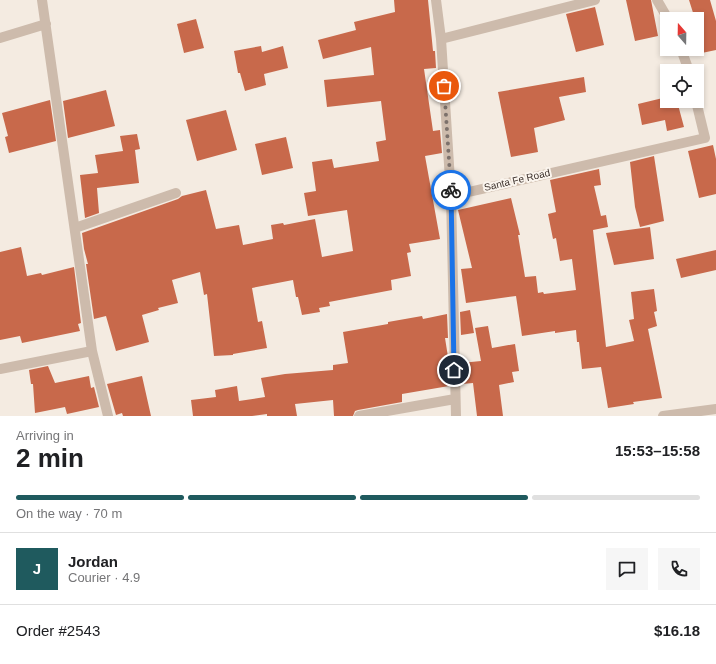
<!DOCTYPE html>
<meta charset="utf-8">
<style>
:root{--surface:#fff;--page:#f6f6f6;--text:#202124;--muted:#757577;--line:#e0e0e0;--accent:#1f5a5e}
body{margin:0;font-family:Helvetica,sans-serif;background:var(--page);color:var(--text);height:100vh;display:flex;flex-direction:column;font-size:15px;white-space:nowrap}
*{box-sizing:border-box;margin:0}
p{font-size:13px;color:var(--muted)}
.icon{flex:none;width:22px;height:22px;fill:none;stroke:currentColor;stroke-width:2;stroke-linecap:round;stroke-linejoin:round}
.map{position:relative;height:416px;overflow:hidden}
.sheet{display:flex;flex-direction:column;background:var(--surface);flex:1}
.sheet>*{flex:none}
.needle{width:26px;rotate:340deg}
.controls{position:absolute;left:660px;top:12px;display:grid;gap:8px}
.controls a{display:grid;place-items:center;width:44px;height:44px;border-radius:0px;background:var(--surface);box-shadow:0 2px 6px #0003;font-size:20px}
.pin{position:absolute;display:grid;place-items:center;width:34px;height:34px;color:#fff;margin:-17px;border:2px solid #fff;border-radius:50%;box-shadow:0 1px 4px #0007}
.courier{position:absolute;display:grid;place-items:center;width:40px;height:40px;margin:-20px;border:3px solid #1a73e8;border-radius:50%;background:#fff;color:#222;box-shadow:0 1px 5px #0007}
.headline em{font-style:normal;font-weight:700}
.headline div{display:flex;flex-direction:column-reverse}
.headline{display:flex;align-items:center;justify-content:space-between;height:68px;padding:0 16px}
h1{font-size:26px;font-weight:700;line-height:30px}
.bar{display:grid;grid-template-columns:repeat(4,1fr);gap:6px 4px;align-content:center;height:48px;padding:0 16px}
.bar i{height:5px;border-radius:3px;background:var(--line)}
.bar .current{background:var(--accent)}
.bar p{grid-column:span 4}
.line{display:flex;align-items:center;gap:10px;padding:0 16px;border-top:1px solid var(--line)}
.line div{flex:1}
.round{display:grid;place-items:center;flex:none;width:42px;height:42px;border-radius:0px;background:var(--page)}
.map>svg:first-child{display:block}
.building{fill:#c8694b}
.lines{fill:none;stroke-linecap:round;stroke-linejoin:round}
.minor{stroke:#cdbbac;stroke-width:10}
.done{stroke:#7c716b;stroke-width:4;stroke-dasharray:0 7.2}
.route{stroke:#1a73e8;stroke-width:5}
.labels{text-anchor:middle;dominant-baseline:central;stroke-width:4;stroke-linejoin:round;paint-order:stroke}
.street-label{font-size:10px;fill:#3b302b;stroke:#fbf5ee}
</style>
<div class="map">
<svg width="716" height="416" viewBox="0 0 716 416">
<rect width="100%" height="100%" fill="#f4ebe1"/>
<path class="building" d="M394,0H428L433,51H435L436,68L424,69L433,131L440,130L442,153L425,156L440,239L409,244L411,252L407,253L411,276L391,280L392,290L329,302L330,306L319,308L320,312L302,315L298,297H296L293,280L252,288L258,322L262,321L267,348L233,354V355L214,356L207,294L204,295L200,272L172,280L178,303L158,308L159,310L142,315L149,342L116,351L106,316L94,319L86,264H88L84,249L82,233L178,199L182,196L206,190L216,229L239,225L243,245L273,239L271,225L283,223L284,225L315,219L322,257L353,251L347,210L308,216L304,193L316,191L312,162L332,159L334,168L379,161L376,142L386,140L381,101L327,107L324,80L374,75L371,47L323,59L318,40L356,30L354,22L395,12Z
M626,0H651L658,36L635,41Z
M689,0H710L716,21V50L697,54V19H695Z
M595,7L604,45L576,52L566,14Z
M196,19L204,48L184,53L177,24Z
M261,46L262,52L283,46L288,68L264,74L266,85L245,91L240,73H238L234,51Z
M584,77L586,92L559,97L565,120L534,128L538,152L511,157L498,92Z
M106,90L115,126L68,138L63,101Z
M667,97V101H677L684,127L667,131L665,120L642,125L638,104Z
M50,100L56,141L9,153L5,137L8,136L2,113Z
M226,110L237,150L197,161L186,120Z
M137,134L140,149L135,150L139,183L97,188L99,213L85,218L80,175L98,173L95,155L123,151L120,136Z
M286,137L293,168L262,175L255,144Z
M713,145L716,159V194L699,198L688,151Z
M654,156L664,221L640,227L635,207L630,162Z
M599,169L601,185L594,186L601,216L606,215L608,227L593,230L606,347L634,341L629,320L634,319L631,292L654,289L657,311L654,312L657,326L648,329L662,398L633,402L634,404L608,408L601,367L582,369L579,342H577L576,330L555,333V331L522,336L516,296L466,303L461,269L472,268L458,210L511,198L520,235H518L525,277L536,276L538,293L543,292L544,294L576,290L572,259L560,261L556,238L553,239L548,214L556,212L550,180Z
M650,227L654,259L614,265L606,233Z
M21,247L27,276L41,273L42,275L74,267L81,323L78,324L80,331L22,343L20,336L0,340V252Z
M716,250V270L681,278L676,259Z
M470,310L474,333L461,335L460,312Z
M447,314L448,338H445L448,357L449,386L402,394V402L358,410L355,411L353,416H334L333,400L295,404L297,416H267V414L252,416H193L191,400L216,397L215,390L237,386L239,401L265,397L261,378L285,374L333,370V365L348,363L343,332L388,324V322L422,316L423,319Z
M488,326L492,348L515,344L519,371L512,372L514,382L499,385L503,416H477L473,383L462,384L461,363L481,361L475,328Z
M48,366L55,383L89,376L91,388L94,387L99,407L67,414L65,407L35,413L33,384H31L29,370Z
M142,376L151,416H123L122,413L116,415L107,384Z"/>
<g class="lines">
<path class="minor" d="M42,0L92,351L108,416
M436,0L441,39L451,196
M657,0L668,19
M0,38L46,24
M441,39L595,0
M681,49L689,71
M75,228L176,193
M0,369L92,351
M359,416L455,399
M456,416L451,196L705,138L696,101
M663,416L716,409"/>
</g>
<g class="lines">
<path class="done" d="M444,86L451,190"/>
<path class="route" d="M451,190L454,370"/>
</g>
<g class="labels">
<g class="street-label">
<text transform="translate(517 180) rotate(-13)">Santa Fe Road</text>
</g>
</g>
</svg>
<div class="controls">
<a><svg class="needle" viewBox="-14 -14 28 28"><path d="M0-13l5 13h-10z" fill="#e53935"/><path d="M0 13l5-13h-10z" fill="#757577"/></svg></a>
<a><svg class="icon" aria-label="locate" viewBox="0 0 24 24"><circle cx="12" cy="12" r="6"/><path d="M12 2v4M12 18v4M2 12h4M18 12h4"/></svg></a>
</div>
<div class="pin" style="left:444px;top:86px;background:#ea580c"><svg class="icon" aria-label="bag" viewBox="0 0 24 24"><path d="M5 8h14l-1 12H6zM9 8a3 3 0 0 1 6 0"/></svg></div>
<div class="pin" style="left:454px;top:370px;background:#1f2937"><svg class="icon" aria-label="home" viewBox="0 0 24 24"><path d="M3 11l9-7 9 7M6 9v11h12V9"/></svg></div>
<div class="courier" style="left:451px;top:190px"><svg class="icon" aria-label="bike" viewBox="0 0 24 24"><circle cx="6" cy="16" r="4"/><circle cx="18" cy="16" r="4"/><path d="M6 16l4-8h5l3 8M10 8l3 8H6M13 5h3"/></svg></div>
</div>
<section class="sheet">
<div class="headline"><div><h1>2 min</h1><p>Arriving in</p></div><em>15:53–15:58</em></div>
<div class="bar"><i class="current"></i><i class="current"></i><i class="current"></i><i></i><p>On the way · 70 m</p></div>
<div class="line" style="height:72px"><b class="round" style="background:var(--accent);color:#fff">J</b><div><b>Jordan</b><p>Courier · 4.9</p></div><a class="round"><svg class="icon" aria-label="chat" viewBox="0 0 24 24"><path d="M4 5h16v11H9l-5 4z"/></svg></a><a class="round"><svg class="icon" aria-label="phone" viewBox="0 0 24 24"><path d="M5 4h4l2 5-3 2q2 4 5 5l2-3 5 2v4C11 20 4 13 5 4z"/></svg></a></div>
<div class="line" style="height:52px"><div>Order #2543</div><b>$16.18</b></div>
</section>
